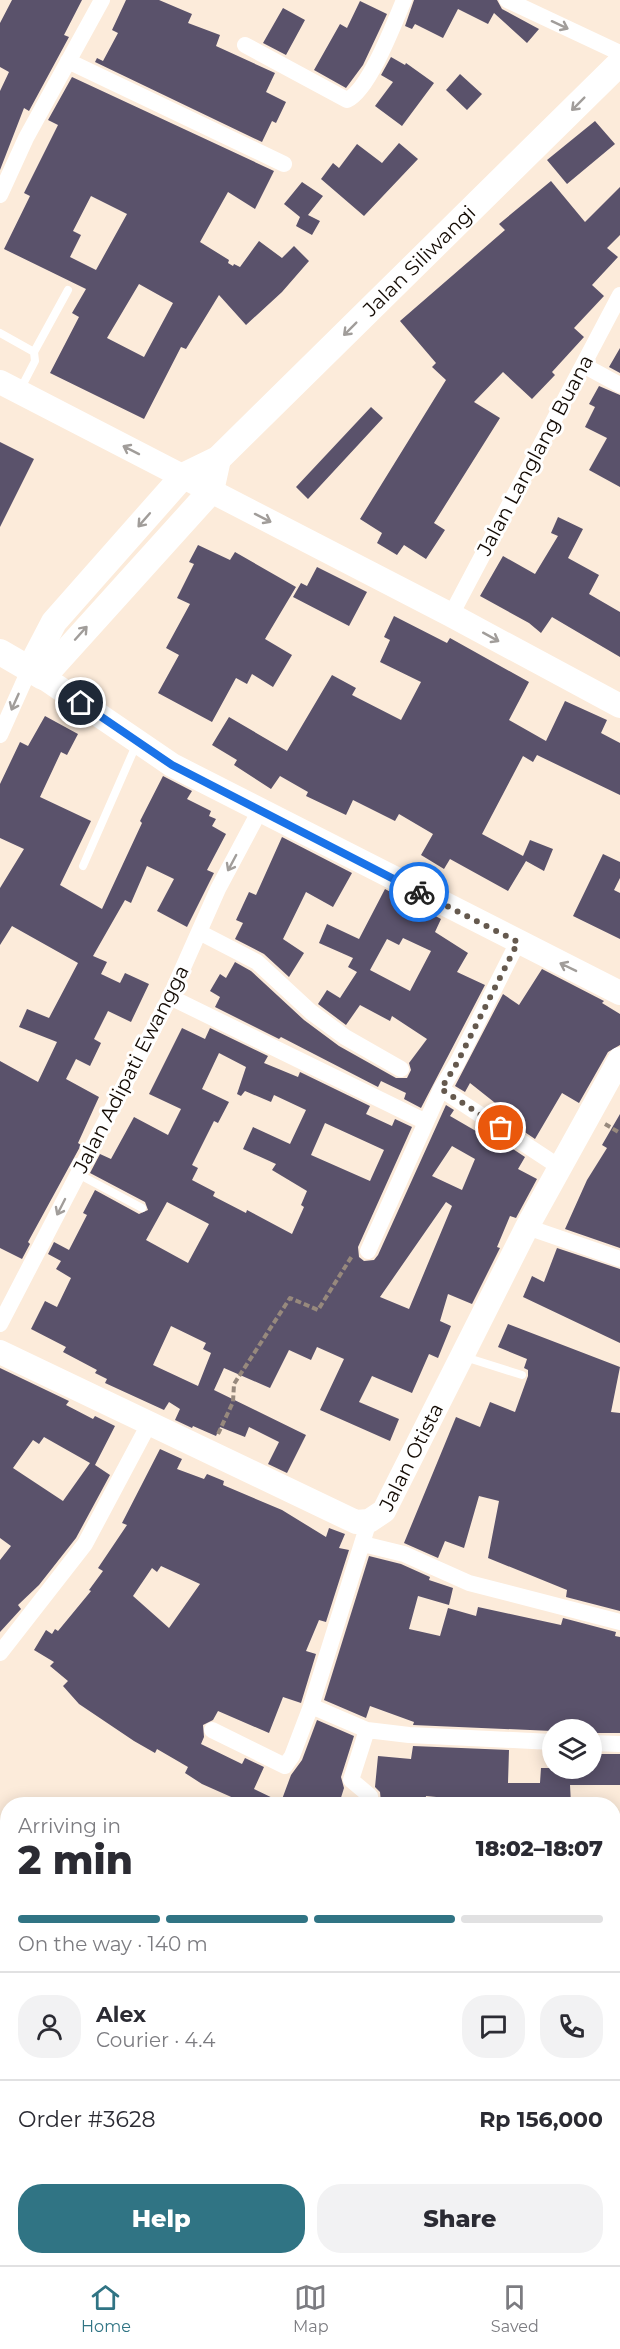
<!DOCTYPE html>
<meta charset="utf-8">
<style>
:root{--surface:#fff;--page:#f2f2f3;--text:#2b2b33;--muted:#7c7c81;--line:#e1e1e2;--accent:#307484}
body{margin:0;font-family:Montserrat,sans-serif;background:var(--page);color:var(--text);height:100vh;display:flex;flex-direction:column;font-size:22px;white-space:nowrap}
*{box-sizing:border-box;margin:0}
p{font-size:20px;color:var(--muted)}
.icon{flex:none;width:33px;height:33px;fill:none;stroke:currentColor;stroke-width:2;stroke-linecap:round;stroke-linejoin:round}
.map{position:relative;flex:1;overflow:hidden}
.panel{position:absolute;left:0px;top:1797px;width:621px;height:468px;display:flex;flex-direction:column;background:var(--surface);border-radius:24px 24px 0 0;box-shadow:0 3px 15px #0003}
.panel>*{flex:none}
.buttons{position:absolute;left:542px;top:1719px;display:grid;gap:12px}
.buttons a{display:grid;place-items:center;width:60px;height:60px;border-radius:50%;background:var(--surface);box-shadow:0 3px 15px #0003;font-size:30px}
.pin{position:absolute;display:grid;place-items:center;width:51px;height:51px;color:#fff;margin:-26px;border:3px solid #fff;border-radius:50%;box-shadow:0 2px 6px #0007}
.courier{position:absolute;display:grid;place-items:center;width:60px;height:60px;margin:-30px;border:4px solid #1a73e8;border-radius:50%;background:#fff;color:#222;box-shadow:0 2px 8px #0007}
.head em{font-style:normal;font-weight:800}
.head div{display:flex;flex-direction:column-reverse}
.head{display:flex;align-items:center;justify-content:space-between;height:102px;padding:0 18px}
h1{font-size:39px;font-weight:800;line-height:45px}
.bar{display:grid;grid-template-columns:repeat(4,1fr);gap:9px 6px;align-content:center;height:72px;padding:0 18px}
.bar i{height:8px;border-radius:4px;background:var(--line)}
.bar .on{background:var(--accent)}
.bar p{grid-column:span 4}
.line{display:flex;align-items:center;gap:15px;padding:0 18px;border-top:2px solid var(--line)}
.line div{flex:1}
.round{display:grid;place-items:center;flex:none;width:63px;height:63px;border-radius:24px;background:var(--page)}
.primary-button{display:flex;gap:12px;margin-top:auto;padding:12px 18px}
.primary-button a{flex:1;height:69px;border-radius:24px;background:var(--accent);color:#fff;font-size:24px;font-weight:800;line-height:69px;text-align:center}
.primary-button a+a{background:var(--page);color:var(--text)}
.dock{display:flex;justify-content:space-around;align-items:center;height:84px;border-top:2px solid var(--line);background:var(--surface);font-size:16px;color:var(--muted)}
.dock a{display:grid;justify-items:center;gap:3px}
.dock .on{color:var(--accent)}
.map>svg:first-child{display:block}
.building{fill:#5a526b;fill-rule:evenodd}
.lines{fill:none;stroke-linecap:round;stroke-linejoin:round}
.path{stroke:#97897d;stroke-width:4;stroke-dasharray:6 3;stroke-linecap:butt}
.lane{stroke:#fff;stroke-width:8}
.street{stroke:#fff;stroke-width:16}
.secondary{stroke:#fff;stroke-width:24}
.primary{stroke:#fff;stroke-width:26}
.oneway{stroke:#a19d9a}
.done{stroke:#65594e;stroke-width:6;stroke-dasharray:0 10.8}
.route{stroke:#1a73e8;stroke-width:8}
.labels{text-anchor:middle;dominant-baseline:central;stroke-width:6;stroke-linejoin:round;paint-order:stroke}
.street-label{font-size:20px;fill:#130a03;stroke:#fff}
</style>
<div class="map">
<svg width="620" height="2265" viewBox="0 0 620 2265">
<rect width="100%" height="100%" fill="#fcebda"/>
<path class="building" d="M12,0H82L64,35L69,37L29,111L24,108L0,170V91L9,72L0,67V23Z
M126,0H159L192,14L188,23L220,35L216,46L275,73L266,92L286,102L276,123L272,121L262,142L95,62L97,58L103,61L118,33L112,30Z
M414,0H497L502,9L539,29L527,43L494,13L488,24L458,9L443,38L415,24L412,29L405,26Z
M360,1L387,14L363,65L346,88L314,70L340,24L347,28Z
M283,8L305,20L286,55L263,43Z
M391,57L405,65L406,63L434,83L402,126L375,106L393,82L381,75Z
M460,74L482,94L467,110L446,90Z
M72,77L274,171L255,209L228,192L200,242L229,260L228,263L233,266L234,264L240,267L259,241L282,258L294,246L309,261L282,292L246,325L219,295L186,349L181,347L144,419L50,373L79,317L72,313L86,289L4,249L30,196L24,193L58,125L48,120ZM91,196L127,214L96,270L70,257L81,235L73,231ZM139,284L173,303L144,357L107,338Z
M595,121L615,144L567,184L547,160Z
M399,143L418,159L364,216L321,179L333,163L339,168L357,144L382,163Z
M551,181L585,222L620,187V235L607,248L618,257L592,285L604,296L574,328L584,337L552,372L555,375L532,399L503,372L474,402L500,418L434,523L445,530L426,559L404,545L397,555L377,543L382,533L360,519L446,380L432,367L436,363L400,321L505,230L499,224Z
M302,182L323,196L308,215L320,221L312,235L296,226L300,217L284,204Z
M620,348V373L609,367Z
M599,386L620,395V487L589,470L607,438L585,427L595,407L589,404Z
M371,407L383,418L308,499L296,487Z
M0,442L34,459L0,527Z
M558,517L583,529L568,558L599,575L589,594L620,612V657L552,617L541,633L529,623L480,596L503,556L535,574L558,536L551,533Z
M198,545L230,560L235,552L296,587L265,639L292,655L273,687L252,674L247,684L236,678L212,722L158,693L179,655L166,648L190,604L177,598L194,564L189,562Z
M317,567L367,592L349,626L293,597L301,583L307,586Z
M394,616L447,643L450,638L529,682L509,720L546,741L565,701L607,720L601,733L620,743V795L537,755L533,762L523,756L482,834L523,856L530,840L553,849L544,871L526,861L508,891L450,859L444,869L421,855L433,834L399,814L395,821L353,800L346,815L306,796L308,792L280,776L271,789L234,765L237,760L212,745L229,717L287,751L332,675L356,688L352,695L401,720L421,682L380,662L390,640L384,637Z
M45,716L78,734L67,755L61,752L40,797L91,821L60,885L102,909L142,823L140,821L163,776L192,791L187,799L211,811L209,816L216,819L212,826L226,834L207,870L214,873L187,927L157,911L174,879L147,866L131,903L125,900L93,956L107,962L101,974L120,983L125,973L149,984L131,1022L108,1011L94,1039L101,1043L90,1066L76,1059L66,1079L99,1097L78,1143L81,1145L28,1242L30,1244L22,1259L0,1248V1061L38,1082L57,1042L19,1027L27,1009L49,1018L78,963L12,926L0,945V888L24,849L0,838V784L20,742L28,746Z
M282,837L352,873L333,907L306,892L283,939L304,953L289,977L264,954L235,939L243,923L236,920L249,892L256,895Z
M603,854L620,862V878L614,890L620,893V939L573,916Z
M385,889L441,919L435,932L468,953L457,972L485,985L421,1108L404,1099L406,1093L381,1081L378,1087L281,1037L279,1039L215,1007L220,997L210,991L220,974L226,978L235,962L251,971L304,1020L339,1046L396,1078H407L411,1070L409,1063L427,1039L392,1016L390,1021L360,1005L346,1025L318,1004L327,990L340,998L357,972L348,967L353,958L319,943L327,924L359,939ZM403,938L431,951L410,991L370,970L387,939L399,945Z
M542,969L604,1001L602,1003L620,1014V1045L608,1052L579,1103L562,1093L535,1139L501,1116L504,1110L470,1083L465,1092L455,1086L503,994L519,1005Z
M182,1028L205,1039L210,1028L268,1056L264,1063L298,1077L300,1072L370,1106L366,1114L392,1126L395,1119L412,1127L358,1247L359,1257L364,1261L374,1260L378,1255L446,1105L454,1110L450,1116L488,1138L490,1134L525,1157L518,1169L537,1179L516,1218L510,1216L497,1247L500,1248L472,1304L448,1294L440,1321L451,1326L438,1358L429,1354L412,1393L372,1376L359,1402L399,1419L390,1441L320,1410L344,1359L317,1347L311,1360L289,1350L270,1388L224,1368L214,1390L306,1435L287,1473L268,1464L279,1442L249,1427L245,1437L220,1427L216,1436L193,1426L192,1428L175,1420L180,1409L169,1402L164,1410L105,1383L107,1379L95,1373L97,1370L63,1352L66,1347L31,1329L45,1301L57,1307L71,1278L56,1269L61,1261L48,1254L54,1242L69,1250L87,1215L83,1213L95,1190L139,1214L148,1210L145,1202L90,1173L100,1154L111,1159L134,1117L168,1135L181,1109L149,1094ZM219,1053L246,1067L237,1094L241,1096L245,1091L271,1102L274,1095L306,1110L290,1144L253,1127L243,1149L276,1164L272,1170L307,1191L301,1205L304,1207L292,1234L247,1210L246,1213L213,1196L215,1192L192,1180L198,1168L192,1165L214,1121L218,1123L229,1102L202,1089ZM325,1123L384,1150L370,1181L311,1155ZM452,1146L475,1159L462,1190L432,1176ZM167,1202L209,1224L188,1263L146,1240ZM446,1202L452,1206L409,1309L380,1297ZM171,1326L206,1343L203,1349L211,1353L198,1386L153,1365Z
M620,1114V1248L565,1229L587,1180L607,1148L602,1145Z
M557,1248L620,1269V1343L523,1297L532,1276L544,1282Z
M508,1324L620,1367L611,1412L620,1413V1611L566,1597L567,1590L488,1558L499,1501L479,1496L464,1548L445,1541L438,1558L404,1543L456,1417L480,1427L490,1402L515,1412L528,1376V1370L524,1368L527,1359L498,1347Z
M0,1368L69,1401L66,1405L93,1419L95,1416L115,1426L95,1465L110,1475L76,1538L39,1585L18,1605L21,1609L0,1632V1560L11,1546L0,1538ZM44,1437L90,1463L63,1501L13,1468L33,1440L39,1444Z
M160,1449L182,1459L177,1469L204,1479L207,1474L224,1481L223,1485L282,1510L326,1537L329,1528L345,1534L339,1548L349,1550L326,1622L319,1620L306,1651L316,1654L301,1703L283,1697L269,1733L218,1711L213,1720L203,1725L204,1737L201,1744L242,1764L245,1758L264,1767L254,1789L281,1802L291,1775L302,1760L317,1720L354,1736L341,1777L344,1788L339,1804H247L202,1784L185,1773L188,1767L157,1749L155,1753L134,1741L79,1704L63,1686L68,1681L50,1666L54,1662L34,1650L46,1630L52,1634L55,1629L58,1631L91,1591L89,1590L103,1571L98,1568L127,1525L122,1523ZM161,1566L200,1584L169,1628L133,1596L152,1568L157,1572Z
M369,1556L401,1564L430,1577L429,1580L453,1588L449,1605L418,1596L409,1629L440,1636L448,1608L476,1616L478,1607L561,1625L563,1618L616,1632L615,1636L620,1637V1733H591V1730L552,1731L413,1725L414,1722L370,1706L366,1718L324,1700Z
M413,1746L509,1750L508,1783H540L541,1768H591V1754H620V1785H570L571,1804H456L457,1799L426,1796L425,1804L381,1802L380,1792L375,1787L378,1756L411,1759Z"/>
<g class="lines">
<path class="path" d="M605,1124L620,1133
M218,1434L233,1402L234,1384L290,1298L318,1310L352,1256"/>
<path class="lane" d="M0,333L34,352L35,361L20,390
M34,352L68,290
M83,866L137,743
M78,1174L142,1208
M465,1357L522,1375"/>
<path class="street" d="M507,0L620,53
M245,45L347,100C369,90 394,24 404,0
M68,61L284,164
M0,195L26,138L102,0
M583,365L620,385
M451,615L620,295
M0,735L30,668
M199,932L257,962L311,1012L345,1037L401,1069
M518,942L457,1063L441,1089L561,1168
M170,997L424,1121
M527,1227L620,1259
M368,1251L441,1089
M0,1324L170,997L218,889L259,812
M363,1544L404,1554L469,1583L620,1622
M0,1653L85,1544L150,1422
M311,1706L367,1730L409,1735L552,1742
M212,1730L285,1766L292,1756L311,1706L369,1521
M367,1730L351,1780L370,1796V1804
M591,1743L620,1744
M0,2175L8,2178
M183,2258L188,2265"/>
<g class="secondary">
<path d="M0,382L451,615L620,706"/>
<path d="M43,677L172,765L620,993"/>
<path id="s1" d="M0,1352L356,1522L369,1521L384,1511L527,1227L620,1059"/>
</g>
<g class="primary">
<path d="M0,652L43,677L211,491L218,459"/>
<path id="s2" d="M30,668L54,622L183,476L218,459L620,63"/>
</g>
</g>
<defs><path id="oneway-shaft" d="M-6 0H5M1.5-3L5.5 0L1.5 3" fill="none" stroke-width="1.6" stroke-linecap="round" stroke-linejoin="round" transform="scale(1.5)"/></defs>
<g class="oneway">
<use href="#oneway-shaft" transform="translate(560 25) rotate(25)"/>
<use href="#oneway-shaft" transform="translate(578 104) rotate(135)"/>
<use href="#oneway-shaft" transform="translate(350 329) rotate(135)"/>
<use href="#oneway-shaft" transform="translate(131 450) rotate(-153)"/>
<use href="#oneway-shaft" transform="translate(263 518) rotate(27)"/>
<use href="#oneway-shaft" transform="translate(144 520) rotate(131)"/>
<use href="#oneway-shaft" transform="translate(81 633) rotate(-48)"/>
<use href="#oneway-shaft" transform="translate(491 637) rotate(29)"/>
<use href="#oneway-shaft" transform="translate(15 702) rotate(114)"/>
<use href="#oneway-shaft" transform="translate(232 863) rotate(118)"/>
<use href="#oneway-shaft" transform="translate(568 967) rotate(-154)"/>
<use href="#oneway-shaft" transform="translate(61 1207) rotate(117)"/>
</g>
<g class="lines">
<path class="done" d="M419,892L518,942L457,1063L441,1089L501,1128"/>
<path class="route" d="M81,703L172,765L419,892"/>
</g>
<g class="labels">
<g class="street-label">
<text stroke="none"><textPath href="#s2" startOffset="568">Jalan Siliwangi</textPath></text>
<text transform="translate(535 455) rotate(-62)">Jalan Langlang Buana</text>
<text transform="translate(131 1069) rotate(-63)">Jalan Adipati Ewangga</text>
<text stroke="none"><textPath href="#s1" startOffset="486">Jalan Otista</textPath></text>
</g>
</g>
</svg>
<div class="buttons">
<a><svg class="icon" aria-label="layers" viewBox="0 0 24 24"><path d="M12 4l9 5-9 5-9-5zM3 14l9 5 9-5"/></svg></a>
</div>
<div class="pin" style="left:501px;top:1128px;background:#ea580c"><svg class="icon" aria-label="bag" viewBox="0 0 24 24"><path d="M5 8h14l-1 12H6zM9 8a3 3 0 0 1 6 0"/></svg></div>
<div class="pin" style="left:81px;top:703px;background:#1f2937"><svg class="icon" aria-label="home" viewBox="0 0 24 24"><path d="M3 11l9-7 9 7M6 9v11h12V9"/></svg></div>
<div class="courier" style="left:419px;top:892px"><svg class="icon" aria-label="bike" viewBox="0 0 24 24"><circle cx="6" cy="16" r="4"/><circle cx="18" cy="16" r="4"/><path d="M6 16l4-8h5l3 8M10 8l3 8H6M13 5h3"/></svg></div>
<section class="panel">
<div class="head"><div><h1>2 min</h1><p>Arriving in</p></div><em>18:02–18:07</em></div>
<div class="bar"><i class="on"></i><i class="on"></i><i class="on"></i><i></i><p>On the way · 140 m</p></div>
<div class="line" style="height:108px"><a class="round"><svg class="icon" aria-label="person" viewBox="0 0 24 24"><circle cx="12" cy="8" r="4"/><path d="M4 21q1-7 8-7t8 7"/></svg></a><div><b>Alex</b><p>Courier · 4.4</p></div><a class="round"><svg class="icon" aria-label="chat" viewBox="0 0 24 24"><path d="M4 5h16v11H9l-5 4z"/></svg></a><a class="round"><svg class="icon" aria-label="phone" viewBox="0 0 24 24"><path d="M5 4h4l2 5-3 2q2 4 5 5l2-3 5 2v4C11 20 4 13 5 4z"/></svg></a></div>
<div class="line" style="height:78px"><div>Order #3628</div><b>Rp 156,000</b></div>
<div class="primary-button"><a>Help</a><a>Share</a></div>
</section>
</div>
<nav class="dock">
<a class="on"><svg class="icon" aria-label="home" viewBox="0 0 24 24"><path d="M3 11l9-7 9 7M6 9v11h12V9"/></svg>Home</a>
<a><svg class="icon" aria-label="map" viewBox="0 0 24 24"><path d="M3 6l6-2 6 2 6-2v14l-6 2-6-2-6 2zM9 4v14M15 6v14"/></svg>Map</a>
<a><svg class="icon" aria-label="saved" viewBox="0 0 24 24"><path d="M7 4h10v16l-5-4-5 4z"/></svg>Saved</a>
</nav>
